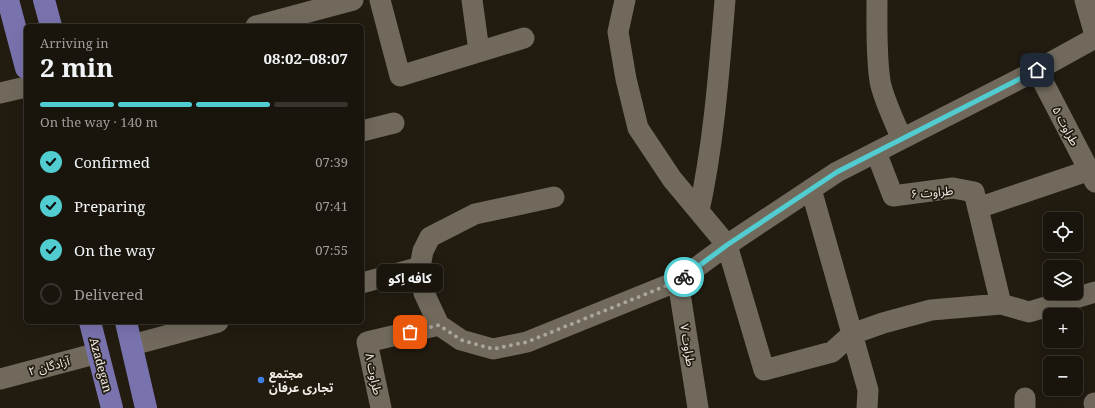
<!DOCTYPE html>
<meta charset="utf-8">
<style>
:root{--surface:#19140c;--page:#221d15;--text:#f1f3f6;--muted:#9f9e9d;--line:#37332d;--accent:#51ccd1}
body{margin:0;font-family:"Noto Serif","Noto Sans Arabic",serif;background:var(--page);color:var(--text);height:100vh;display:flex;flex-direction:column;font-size:15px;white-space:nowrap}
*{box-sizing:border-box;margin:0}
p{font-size:13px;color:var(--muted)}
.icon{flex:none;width:22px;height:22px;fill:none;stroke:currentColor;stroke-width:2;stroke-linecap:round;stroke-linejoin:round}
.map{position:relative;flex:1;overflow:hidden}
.side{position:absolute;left:24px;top:24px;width:340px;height:300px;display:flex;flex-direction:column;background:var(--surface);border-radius:6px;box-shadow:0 4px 16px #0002,0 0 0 1px var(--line)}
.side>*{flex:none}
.buttons{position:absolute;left:1043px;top:212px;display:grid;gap:8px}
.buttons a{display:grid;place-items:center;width:40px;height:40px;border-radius:6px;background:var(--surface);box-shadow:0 4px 16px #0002,0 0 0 1px var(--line);font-size:20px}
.pin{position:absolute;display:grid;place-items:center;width:34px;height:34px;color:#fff;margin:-17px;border-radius:8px;box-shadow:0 2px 6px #0006}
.courier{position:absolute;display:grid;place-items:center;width:40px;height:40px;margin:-20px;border:3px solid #51ccd1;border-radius:50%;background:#fff;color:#222;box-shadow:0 1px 5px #0007}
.bubble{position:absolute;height:28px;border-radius:6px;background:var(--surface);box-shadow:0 4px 16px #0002,0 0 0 1px var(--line);font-size:13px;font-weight:700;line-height:28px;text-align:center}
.head em{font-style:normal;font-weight:700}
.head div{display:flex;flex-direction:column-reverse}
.head{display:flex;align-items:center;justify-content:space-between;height:68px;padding:0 16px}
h1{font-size:26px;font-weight:700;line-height:30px}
.bar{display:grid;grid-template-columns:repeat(4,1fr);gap:6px 4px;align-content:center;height:48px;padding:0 16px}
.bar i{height:5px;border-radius:3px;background:var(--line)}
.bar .on{background:var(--accent)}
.bar p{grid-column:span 4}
ol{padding:0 16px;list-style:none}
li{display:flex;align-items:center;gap:12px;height:44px}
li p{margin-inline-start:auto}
li .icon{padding:4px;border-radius:50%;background:var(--accent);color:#111;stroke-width:4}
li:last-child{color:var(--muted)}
li i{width:22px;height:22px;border:2px solid var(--line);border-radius:50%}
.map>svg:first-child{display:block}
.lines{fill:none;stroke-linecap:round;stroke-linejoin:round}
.minor{stroke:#71695c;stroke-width:21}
.major{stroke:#7873ad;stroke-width:22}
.done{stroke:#a9a49c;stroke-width:4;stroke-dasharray:0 7.2}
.route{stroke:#51ccd1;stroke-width:5}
.shop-dot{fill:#3f7fe0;stroke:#211b10;stroke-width:1.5}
.labels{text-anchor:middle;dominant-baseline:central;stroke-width:3.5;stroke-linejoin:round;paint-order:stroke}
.street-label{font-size:12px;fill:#f2eee7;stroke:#211b10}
.poi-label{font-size:12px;font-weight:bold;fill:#f2eee7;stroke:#211b10;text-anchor:start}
</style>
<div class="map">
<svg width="1095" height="408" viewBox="0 0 1095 408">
<rect width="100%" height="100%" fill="#211b10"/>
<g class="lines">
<path class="minor" d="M380,0L400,76L524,38
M472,0L479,51
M625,0L618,32L626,79L638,128L672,179L727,245L764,370L832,352L852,334L883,323L931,310L1001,304L1029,312L1095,292
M877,0C877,26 876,54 880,81C883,98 895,123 902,139
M1085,0L1095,35
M256,26L353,0
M1037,70L1095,182
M0,93L26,87
M362,131L394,123
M876,152L893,196L953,188L974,192L1001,304
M811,189L868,390L867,408
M978,208L1090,170
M699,211C714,142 719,71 725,0
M420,267L423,251L430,237L475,214L554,197
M678,281L698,408
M362,283L420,267L424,293L439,325L461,340L493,349L527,342L678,281L727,245L837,172L1037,70L1095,38
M132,345L218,322
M0,379L98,353
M1094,403L1095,408
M381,408L367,342L439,325
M1025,408V398"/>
<path class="major" d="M8,0L26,68
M44,0L51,26
M90,322L112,408
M126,322L146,408"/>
</g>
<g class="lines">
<path class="done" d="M410,332L439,325L461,340L493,349L527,342L678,281L684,277"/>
<path class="route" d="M684,277L727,245L837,172L1037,70"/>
</g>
<circle class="shop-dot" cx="261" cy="380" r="4"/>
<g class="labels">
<g class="street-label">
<text transform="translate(1066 126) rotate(62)">طراوت ۵</text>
<text transform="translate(932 192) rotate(-5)">طراوت ۶</text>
<text transform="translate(688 345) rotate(81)">طراوت ۷</text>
<text transform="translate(101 365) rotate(75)">Azadegan</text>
<text transform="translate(49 366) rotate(-15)">آزادگان ۲</text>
<text transform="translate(374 374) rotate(78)">طراوت ۸</text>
</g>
<g class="poi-label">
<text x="269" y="373">مجتمع<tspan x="269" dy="14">تجاری عرفان</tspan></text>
</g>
</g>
</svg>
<div class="buttons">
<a><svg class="icon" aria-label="locate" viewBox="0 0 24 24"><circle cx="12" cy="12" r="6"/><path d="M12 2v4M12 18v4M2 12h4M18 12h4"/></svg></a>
<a><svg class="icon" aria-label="layers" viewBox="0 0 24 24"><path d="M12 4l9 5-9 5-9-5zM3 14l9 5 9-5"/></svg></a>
<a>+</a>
<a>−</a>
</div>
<div class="pin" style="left:410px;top:332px;background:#ea580c"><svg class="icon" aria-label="bag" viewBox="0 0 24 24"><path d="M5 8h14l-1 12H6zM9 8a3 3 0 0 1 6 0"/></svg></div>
<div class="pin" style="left:1037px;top:70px;background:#1f2937"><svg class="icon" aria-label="home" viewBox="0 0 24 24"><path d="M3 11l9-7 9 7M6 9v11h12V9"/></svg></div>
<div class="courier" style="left:684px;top:277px"><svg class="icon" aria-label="bike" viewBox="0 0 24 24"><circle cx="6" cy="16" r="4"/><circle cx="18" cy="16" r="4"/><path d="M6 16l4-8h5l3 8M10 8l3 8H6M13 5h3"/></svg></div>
<div class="bubble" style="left:377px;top:264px;width:66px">کافه اِکو</div>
<section class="side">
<div class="head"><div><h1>2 min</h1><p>Arriving in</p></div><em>08:02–08:07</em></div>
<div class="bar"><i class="on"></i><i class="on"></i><i class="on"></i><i></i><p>On the way · 140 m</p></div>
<ol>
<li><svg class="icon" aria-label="check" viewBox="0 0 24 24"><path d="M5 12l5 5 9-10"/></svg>Confirmed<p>07:39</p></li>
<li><svg class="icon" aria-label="check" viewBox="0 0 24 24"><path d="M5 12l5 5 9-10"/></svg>Preparing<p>07:41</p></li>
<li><svg class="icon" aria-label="check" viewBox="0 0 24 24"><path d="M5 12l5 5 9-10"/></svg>On the way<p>07:55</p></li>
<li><i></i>Delivered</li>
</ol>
</section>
</div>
